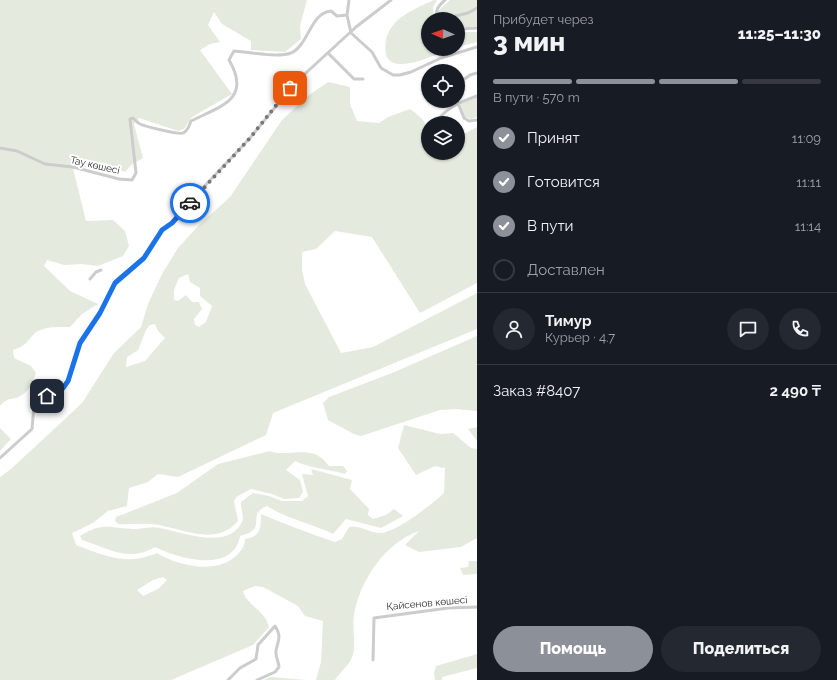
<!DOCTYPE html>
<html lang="ru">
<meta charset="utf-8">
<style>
:root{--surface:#171b24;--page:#242831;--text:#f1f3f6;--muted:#9ea1a6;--line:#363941;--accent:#8c9099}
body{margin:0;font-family:Raleway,sans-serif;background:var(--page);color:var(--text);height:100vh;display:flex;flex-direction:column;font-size:15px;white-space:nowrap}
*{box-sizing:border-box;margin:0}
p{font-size:13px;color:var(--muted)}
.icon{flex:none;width:22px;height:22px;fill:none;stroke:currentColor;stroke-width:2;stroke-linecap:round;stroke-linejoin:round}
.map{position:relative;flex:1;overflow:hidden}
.drawer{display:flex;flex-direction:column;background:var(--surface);width:360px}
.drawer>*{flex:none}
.needle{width:26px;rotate:272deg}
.tools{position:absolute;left:421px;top:12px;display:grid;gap:8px}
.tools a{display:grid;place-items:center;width:44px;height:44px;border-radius:50%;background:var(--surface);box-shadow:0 1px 3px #0004;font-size:20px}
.pin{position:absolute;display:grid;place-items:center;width:34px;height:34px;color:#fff;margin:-17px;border-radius:8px;box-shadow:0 2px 6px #0006}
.courier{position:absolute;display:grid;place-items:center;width:40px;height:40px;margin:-20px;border:3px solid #1a73e8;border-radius:50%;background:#fff;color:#222;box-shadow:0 1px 5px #0007}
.overview em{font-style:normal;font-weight:800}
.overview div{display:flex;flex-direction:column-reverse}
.overview{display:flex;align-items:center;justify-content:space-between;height:68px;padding:0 16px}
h1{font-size:26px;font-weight:800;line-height:30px}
.bar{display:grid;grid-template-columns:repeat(4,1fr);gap:6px 4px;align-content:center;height:48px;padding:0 16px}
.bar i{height:5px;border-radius:3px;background:var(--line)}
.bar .on{background:var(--accent)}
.bar p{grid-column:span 4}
.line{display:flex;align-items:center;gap:10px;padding:0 16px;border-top:1px solid var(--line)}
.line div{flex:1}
.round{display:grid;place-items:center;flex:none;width:42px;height:42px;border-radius:21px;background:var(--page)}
ol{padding:0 16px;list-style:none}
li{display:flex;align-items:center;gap:12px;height:44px}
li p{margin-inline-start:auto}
li .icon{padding:4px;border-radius:50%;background:var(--accent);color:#fff;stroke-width:4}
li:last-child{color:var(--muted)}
li i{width:22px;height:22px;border:2px solid var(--line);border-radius:50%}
.primary-button{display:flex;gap:8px;margin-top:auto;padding:8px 16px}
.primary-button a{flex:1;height:46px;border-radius:24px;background:var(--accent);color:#fff;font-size:16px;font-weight:800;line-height:46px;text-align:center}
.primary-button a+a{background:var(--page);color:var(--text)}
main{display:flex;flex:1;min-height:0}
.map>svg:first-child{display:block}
.green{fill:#e5eade;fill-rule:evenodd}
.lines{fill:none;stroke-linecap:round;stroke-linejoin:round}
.minor{stroke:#ccc;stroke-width:3}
.done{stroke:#787878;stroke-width:4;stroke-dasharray:0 7.2}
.route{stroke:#1a73e8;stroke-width:5}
.labels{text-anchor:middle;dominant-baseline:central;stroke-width:4;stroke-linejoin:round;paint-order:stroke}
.street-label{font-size:10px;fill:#2f2f2f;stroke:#fff}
</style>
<main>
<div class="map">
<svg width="477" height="680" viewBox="0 0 477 680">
<rect width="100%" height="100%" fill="#fff"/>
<path class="green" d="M0,0H307L300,26L301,39L285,52L251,50V41L222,24L214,12L208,25L220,42L210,44L200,50L232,94L192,117L184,129L178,131L139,118L134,124L143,158L131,165L125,172L118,169L109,173L72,164L86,221L113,220L125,231L129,246L123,256L98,266L82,264L64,265L47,260L44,266L70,291L98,304L82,314L70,327C59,327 48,326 38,331C27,338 30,345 13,350L14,358L31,366L36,373C33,381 30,390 22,395C13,401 8,396 0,406Z
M434,0H437L433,7L434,19H428V49H452C436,54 416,65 399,64C393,64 387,60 386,54C381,22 410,11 434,0Z
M450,0H477V26L458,28V19H439L438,11Z
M458,32H477V42L458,47Z
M328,82L350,87V104L357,121L379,123L388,117L410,109C431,124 428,128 428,153H458V136L462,135L477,127V283L420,313L372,237L335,231L316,249L302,252V270L305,284L341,353L373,347L477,293V329L273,413L266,435L178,477L158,474L148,482L129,488L127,506L108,511L93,523L72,533L76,545C105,556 127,566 157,553C178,566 217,575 237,555C241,551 245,546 245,539C261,537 261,527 261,514C285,524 311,534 335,542L342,539L349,527C360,525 368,532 379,533C395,534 432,504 444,493L445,467L443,468L435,466L416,475L398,448L404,425L440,434L453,433L471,448L477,449V538L461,547L428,551L419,552L405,545L419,531C385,543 360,580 354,615C352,627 356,645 353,655C349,666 341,671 335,680H316L321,662L323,621L305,616L298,606L263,587L255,586L243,591C247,606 265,610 269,627L253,645L171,680H0V477L11,469L82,403L114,353L141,327L148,304L162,274L178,248L199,225L230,197L282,120L309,95ZM188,274L190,282L200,288V296L212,306L206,322L199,327L195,325L194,319L202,309L199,302H192L186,295L178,301L174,300V290L179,278ZM155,324L158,331L165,338L145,361L126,367L127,357L138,350L146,330L150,325ZM163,577L167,580L158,589L143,596L137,590L153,580Z
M477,97V117L471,119L465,117L459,104Z
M477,336V411L454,409L440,410L361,436L354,434L328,420L323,403L329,397L392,373Z
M477,427V441L468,429Z
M0,428L11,439L0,451Z
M270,451C284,457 307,447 320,457C324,459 326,463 329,466H343L347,471L345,474C332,470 305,467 295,461L286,470L300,480L303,492L299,498L284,499L272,494L251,489L236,497L234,501L238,521C217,546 185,530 159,525C146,522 132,525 118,524L115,521L116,517L177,493L218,464Z
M311,469L352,480L350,489L369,509L368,515L373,519L386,515L394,509L403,516L381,528L346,519L333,534C311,523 287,519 267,506C249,513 262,523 252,531C249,534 243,535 240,536C233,574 179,559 155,547C128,563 108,548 82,540L80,536C104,521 110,529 135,529C143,529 152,526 160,528C182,532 228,551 242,522C245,516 240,509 241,502L253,493L269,496L282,501H302L308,496L302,474L313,475Z
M469,561H477V574L463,575L460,568L468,567Z
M477,654V668L442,677V680H435L434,673L436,666Z
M271,677L306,680H263Z"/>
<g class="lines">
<path class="minor" d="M349,0L347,15L351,33
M437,19C435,10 438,6 445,0
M443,19L468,13L477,8
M458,29L477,28
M351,33L372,52L381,68L393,75H400L411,72L441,58L477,47
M328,53L354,79H363
M458,84L470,75L477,73
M457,101L464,118L469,121L477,120
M439,123L438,120C447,107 463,101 477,96
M0,148L17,151L45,164L73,167L119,179L132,180L136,173L130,119L133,118C135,120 138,123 140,124C144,126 179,135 183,133C188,131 189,126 191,121C221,106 252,99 229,60L234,51C249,52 277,58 291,53C309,45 310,13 331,11L337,16L347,15
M90,279L96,272L101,270
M0,458L32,429L34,405L37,398L55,393L63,388L68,381L80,343L100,313L115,283L120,277L144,258L163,230L180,215L198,193L250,138L296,82L356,27L391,0
M373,660L374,618L448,608L477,607
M228,680L240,668L256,659L258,645L275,626C282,637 278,640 276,651C275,656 279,662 279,667L275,672L257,680"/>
</g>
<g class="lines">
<path class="done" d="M190,203L250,138L290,88"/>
<path class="route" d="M47,396L63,388L68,381L80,343L100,313L115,283L144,258L162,230L172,223L190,203"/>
</g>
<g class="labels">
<g class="street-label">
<text transform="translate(95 165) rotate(13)">Тау көшесі</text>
<text transform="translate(427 603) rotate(-5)">Қайсенов көшесі</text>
</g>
</g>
</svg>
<div class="tools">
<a><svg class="needle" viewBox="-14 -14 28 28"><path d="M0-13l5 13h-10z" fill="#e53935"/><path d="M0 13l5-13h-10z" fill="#9ea1a6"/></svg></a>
<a><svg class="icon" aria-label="locate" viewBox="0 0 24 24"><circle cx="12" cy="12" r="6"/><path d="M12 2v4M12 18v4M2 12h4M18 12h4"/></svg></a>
<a><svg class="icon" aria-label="layers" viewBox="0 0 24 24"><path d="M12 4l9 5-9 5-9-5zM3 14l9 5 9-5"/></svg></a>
</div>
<div class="pin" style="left:290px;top:88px;background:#ea580c"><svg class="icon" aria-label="bag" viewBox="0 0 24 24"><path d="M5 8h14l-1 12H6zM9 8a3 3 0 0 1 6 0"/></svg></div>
<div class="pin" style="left:47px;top:396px;background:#1f2937"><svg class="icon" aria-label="home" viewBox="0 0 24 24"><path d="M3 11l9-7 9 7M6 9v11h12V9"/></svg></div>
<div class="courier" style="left:190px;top:203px"><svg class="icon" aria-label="car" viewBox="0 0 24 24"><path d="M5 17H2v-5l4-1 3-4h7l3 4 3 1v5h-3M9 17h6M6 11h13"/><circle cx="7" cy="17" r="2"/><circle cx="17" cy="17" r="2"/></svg></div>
</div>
<section class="drawer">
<div class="overview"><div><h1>3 мин</h1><p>Прибудет через</p></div><em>11:25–11:30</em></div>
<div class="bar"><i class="on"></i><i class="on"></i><i class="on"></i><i></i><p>В пути · 570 m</p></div>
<ol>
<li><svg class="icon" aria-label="check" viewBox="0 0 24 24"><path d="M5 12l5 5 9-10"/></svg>Принят<p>11:09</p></li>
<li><svg class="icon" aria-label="check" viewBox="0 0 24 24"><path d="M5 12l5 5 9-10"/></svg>Готовится<p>11:11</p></li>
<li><svg class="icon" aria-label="check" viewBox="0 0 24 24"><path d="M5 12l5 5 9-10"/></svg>В пути<p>11:14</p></li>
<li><i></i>Доставлен</li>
</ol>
<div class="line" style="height:72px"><a class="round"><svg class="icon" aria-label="person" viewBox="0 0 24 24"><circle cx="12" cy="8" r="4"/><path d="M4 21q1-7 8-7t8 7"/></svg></a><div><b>Тимур</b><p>Курьер · 4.7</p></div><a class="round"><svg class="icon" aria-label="chat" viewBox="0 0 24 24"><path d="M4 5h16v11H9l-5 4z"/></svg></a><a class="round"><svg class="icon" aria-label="phone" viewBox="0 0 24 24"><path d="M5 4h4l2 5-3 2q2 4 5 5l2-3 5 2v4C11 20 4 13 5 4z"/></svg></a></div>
<div class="line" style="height:52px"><div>Заказ #8407</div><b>2 490 ₸</b></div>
<div class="primary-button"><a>Помощь</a><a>Поделиться</a></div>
</section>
</main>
